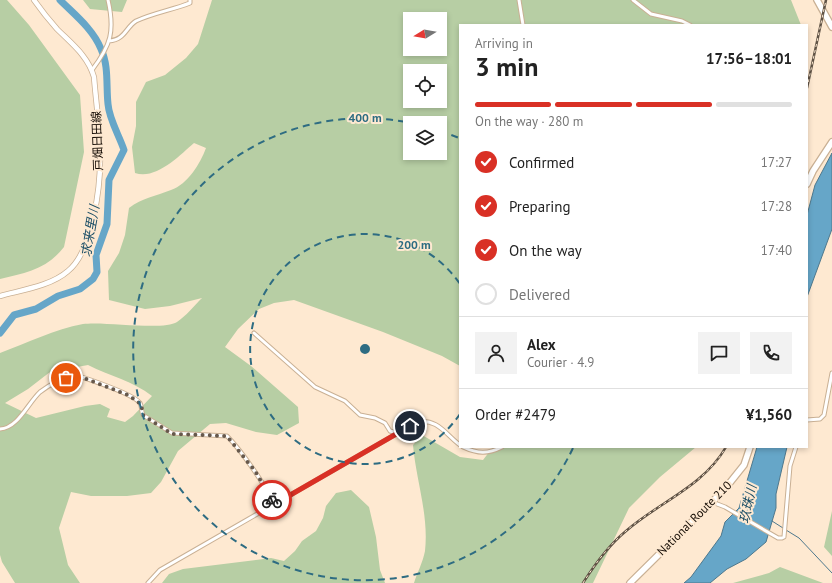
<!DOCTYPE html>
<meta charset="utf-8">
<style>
:root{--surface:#fff;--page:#f2f2f2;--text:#222;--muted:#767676;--line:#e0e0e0;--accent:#d93025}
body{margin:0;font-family:"PT Sans","Noto Sans JP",sans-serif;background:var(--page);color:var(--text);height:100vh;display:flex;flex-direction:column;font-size:15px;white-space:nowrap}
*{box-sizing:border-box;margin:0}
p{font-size:13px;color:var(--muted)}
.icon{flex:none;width:22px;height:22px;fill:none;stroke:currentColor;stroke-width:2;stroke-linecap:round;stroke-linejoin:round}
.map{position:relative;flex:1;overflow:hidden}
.panel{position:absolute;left:459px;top:24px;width:349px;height:424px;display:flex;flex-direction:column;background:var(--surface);border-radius:0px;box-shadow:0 2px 6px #0003}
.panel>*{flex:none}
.needle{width:26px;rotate:259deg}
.controls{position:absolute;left:403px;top:12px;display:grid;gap:8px}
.controls a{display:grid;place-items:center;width:44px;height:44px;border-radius:0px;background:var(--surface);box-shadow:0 2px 6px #0003;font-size:20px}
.pin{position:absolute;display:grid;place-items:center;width:34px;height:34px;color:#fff;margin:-17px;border:2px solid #fff;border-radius:50%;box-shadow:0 1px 4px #0007}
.courier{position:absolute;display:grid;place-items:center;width:40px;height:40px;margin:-20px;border:3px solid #d93025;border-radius:50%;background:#fff;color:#222;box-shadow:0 1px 5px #0007}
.head em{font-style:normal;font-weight:700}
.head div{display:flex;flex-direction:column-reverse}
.head{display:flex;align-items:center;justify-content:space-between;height:68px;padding:0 16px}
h1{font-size:26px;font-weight:700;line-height:30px}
.bar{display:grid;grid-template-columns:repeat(4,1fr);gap:6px 4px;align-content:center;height:48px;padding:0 16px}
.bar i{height:5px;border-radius:3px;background:var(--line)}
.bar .active{background:var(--accent)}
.bar p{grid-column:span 4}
.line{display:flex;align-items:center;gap:10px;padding:0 16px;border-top:1px solid var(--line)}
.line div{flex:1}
.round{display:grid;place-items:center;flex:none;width:42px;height:42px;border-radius:0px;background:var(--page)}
ol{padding:0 16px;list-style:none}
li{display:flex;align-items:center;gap:12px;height:44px}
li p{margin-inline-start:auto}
li .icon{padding:4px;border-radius:50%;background:var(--accent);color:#fff;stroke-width:4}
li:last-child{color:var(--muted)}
li i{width:22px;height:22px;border:2px solid var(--line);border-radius:50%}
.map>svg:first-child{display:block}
.green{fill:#b7cea4;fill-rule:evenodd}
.water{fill:#66a6c8;stroke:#4e788d}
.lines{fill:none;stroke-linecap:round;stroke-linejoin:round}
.stream{stroke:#4e788d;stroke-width:1}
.river{stroke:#66a6c8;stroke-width:7}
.street-casing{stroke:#c9b094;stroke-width:5}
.secondary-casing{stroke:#c9b094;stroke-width:6}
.highway-casing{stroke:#c9b094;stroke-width:8}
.street{stroke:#fff;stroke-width:3}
.secondary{stroke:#fff;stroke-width:4.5}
.highway{stroke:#fff;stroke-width:5.5}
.rail-casing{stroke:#5f5245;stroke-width:2.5}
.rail{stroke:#fee9d1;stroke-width:1;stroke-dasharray:3;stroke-linecap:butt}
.done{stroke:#67594c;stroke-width:4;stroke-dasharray:0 7.2}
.route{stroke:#d93025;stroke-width:5}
.ring{fill:none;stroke:#2e6c82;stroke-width:2;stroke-dasharray:7 5}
.labels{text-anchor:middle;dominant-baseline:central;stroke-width:4;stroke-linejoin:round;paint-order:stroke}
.street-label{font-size:12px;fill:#150c04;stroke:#fee9d1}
.water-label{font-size:13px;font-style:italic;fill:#1b4e66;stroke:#fee9d1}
.centre{fill:#2e6c82;stroke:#fee9d1;stroke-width:2}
.ring-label{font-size:12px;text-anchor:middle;font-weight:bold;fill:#2e6c82;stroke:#fee9d1;stroke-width:4;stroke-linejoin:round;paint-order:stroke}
</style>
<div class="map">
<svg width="832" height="583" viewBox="0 0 832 583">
<rect width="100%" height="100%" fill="#fee9d1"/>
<path class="green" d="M0,0H7L29,25L80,95L84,152L64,247C47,269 26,273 0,279Z
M83,0H127L122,12L90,9Z
M212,0H791L801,25H460V366L442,356L383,332L294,300L274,303L259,309L238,329L225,347L251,366L298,407L299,423L277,435L256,432L226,423L210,424L178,451L161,482L151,493L127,496H91L71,492L59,528L68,565L80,583H15L2,562L0,555V353C27,343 55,329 83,324C104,321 163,331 177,322C186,316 194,306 202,298L170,306L145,309L109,300L108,271L119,253L125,235L129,208C142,198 156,196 171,190C188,184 200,164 206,148L194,143C179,156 156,180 135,173L132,147L136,126V102L146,82L165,75L186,58L198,44ZM410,19H440V49H410ZM410,71H440V101H410ZM410,123H440V153H410ZM88,365C110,376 133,381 152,396L133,416L125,422L107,417L110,409L100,404L85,406L36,418L5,403L28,389L50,372Z
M422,435L460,457L483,460L493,447H696L660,477L629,508L593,583H414C417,573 423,562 425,551C429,515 416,480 413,445Z
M351,490L369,507L376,537L380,570L385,583H162L169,574L183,569L271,558L284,561L295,551L302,541L316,531L323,518L326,506L336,493Z
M832,511V556L824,547Z
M780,567L823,583H733L769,573Z"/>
<path class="water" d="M832,153V229L807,297V215L815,185Z
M757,447H787L776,494V508L766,542L746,559L727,569L710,583H684L691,577L721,536L725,522L739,508Z"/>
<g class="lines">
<path class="stream" d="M772,521L783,528
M786,530L799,538L832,573"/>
<path class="river" d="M0,333L14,315L36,309L58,296L80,289L93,279L97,272L96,255L107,224L109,180L124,150C119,135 109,119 108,104C106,86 109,66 101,49C93,29 75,15 60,0"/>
<defs>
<path id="street" d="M519,0L523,25
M633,0L651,14L682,21L690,25
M109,41C125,40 126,27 136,21C153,13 172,10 190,3V0
M92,70C111,45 115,31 108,0
M254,333L315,387L345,401L360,415L375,418L385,423L390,431L397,433
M807,420L820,419L824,415L832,373
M0,429C18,428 28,403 40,392C49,385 65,376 76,375C88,379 134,394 140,403C142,406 141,411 143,415L172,433L227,436C239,448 270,490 273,505
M463,447C478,454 488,454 502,447
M712,502L725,507L778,538H782L784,537L790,466L796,447
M148,583L160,570L417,422C438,418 446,435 460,445"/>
<path id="secondary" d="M0,296C22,290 51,286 68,271C93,251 101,184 100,153C100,128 96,103 94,77C88,56 72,44 57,29C49,20 41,10 34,0"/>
<path id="highway" d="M817,0L832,27
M807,184L813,171L832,142
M630,583L724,490L744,465L750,447"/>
</defs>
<use href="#street" class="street-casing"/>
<use href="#secondary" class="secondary-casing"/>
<use href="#highway" class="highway-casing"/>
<use href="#street" class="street"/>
<use href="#secondary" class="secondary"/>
<use href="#highway" class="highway"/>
<defs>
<path id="rail" d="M807,88L826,0
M583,583C595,564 608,546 626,531C659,502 703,487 726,447"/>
</defs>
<use href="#rail" class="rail-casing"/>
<use href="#rail" class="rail"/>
</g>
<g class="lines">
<path class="done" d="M66,378L76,375L128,395L141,404L143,415L172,434L227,436L255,471L272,500"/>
<path class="route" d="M272,500L273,505L410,426"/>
</g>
<g class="ring">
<path d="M460 414A115 115 0 1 1 460 284"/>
<path d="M573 448A231 231 0 1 1 411 123M440 131A231 231 0 0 1 459 138"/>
</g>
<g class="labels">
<g class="street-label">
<text transform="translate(97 141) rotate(-92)">戸畑日田線</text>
<text transform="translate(694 518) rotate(-45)">National Route 210</text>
</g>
<g class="water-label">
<text transform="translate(90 231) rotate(-80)">求来里川</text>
<text transform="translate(748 504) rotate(-78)">玖珠川</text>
</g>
</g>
<circle cx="365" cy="349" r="6" class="centre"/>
<g class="ring-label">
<text x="365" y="122">400 m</text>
<text x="414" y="249">200 m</text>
</g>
</svg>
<div class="controls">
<a><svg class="needle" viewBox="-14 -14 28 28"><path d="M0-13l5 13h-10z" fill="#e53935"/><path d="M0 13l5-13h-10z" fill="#767676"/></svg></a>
<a><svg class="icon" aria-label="locate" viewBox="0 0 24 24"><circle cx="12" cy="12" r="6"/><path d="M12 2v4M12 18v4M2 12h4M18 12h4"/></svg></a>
<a><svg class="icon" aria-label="layers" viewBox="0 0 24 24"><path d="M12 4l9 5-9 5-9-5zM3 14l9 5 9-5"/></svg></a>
</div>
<div class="pin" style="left:66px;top:378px;background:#ea580c"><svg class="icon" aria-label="bag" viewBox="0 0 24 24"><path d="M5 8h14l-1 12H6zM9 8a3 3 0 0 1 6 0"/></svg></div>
<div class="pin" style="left:410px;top:426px;background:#1f2937"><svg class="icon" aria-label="home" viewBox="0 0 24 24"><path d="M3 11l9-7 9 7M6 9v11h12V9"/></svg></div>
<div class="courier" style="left:272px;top:500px"><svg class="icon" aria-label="bike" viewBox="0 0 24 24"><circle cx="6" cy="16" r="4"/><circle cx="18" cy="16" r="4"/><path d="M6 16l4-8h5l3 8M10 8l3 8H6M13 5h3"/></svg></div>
<section class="panel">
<div class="head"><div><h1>3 min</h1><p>Arriving in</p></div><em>17:56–18:01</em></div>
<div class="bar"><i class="active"></i><i class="active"></i><i class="active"></i><i></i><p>On the way · 280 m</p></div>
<ol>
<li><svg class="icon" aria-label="check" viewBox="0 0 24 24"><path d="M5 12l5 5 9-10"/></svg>Confirmed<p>17:27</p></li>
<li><svg class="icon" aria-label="check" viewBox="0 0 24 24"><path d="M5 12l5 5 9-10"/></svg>Preparing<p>17:28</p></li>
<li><svg class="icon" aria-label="check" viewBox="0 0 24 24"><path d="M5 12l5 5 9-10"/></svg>On the way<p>17:40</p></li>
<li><i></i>Delivered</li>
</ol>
<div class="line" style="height:72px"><a class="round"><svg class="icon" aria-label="person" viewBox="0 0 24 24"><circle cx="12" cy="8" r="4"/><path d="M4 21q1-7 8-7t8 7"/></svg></a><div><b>Alex</b><p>Courier · 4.9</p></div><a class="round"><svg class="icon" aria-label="chat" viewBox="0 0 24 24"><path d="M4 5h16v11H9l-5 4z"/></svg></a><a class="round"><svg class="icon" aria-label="phone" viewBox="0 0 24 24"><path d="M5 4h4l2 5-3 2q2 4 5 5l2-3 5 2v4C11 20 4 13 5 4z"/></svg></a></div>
<div class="line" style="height:52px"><div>Order #2479</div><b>¥1,560</b></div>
</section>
</div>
